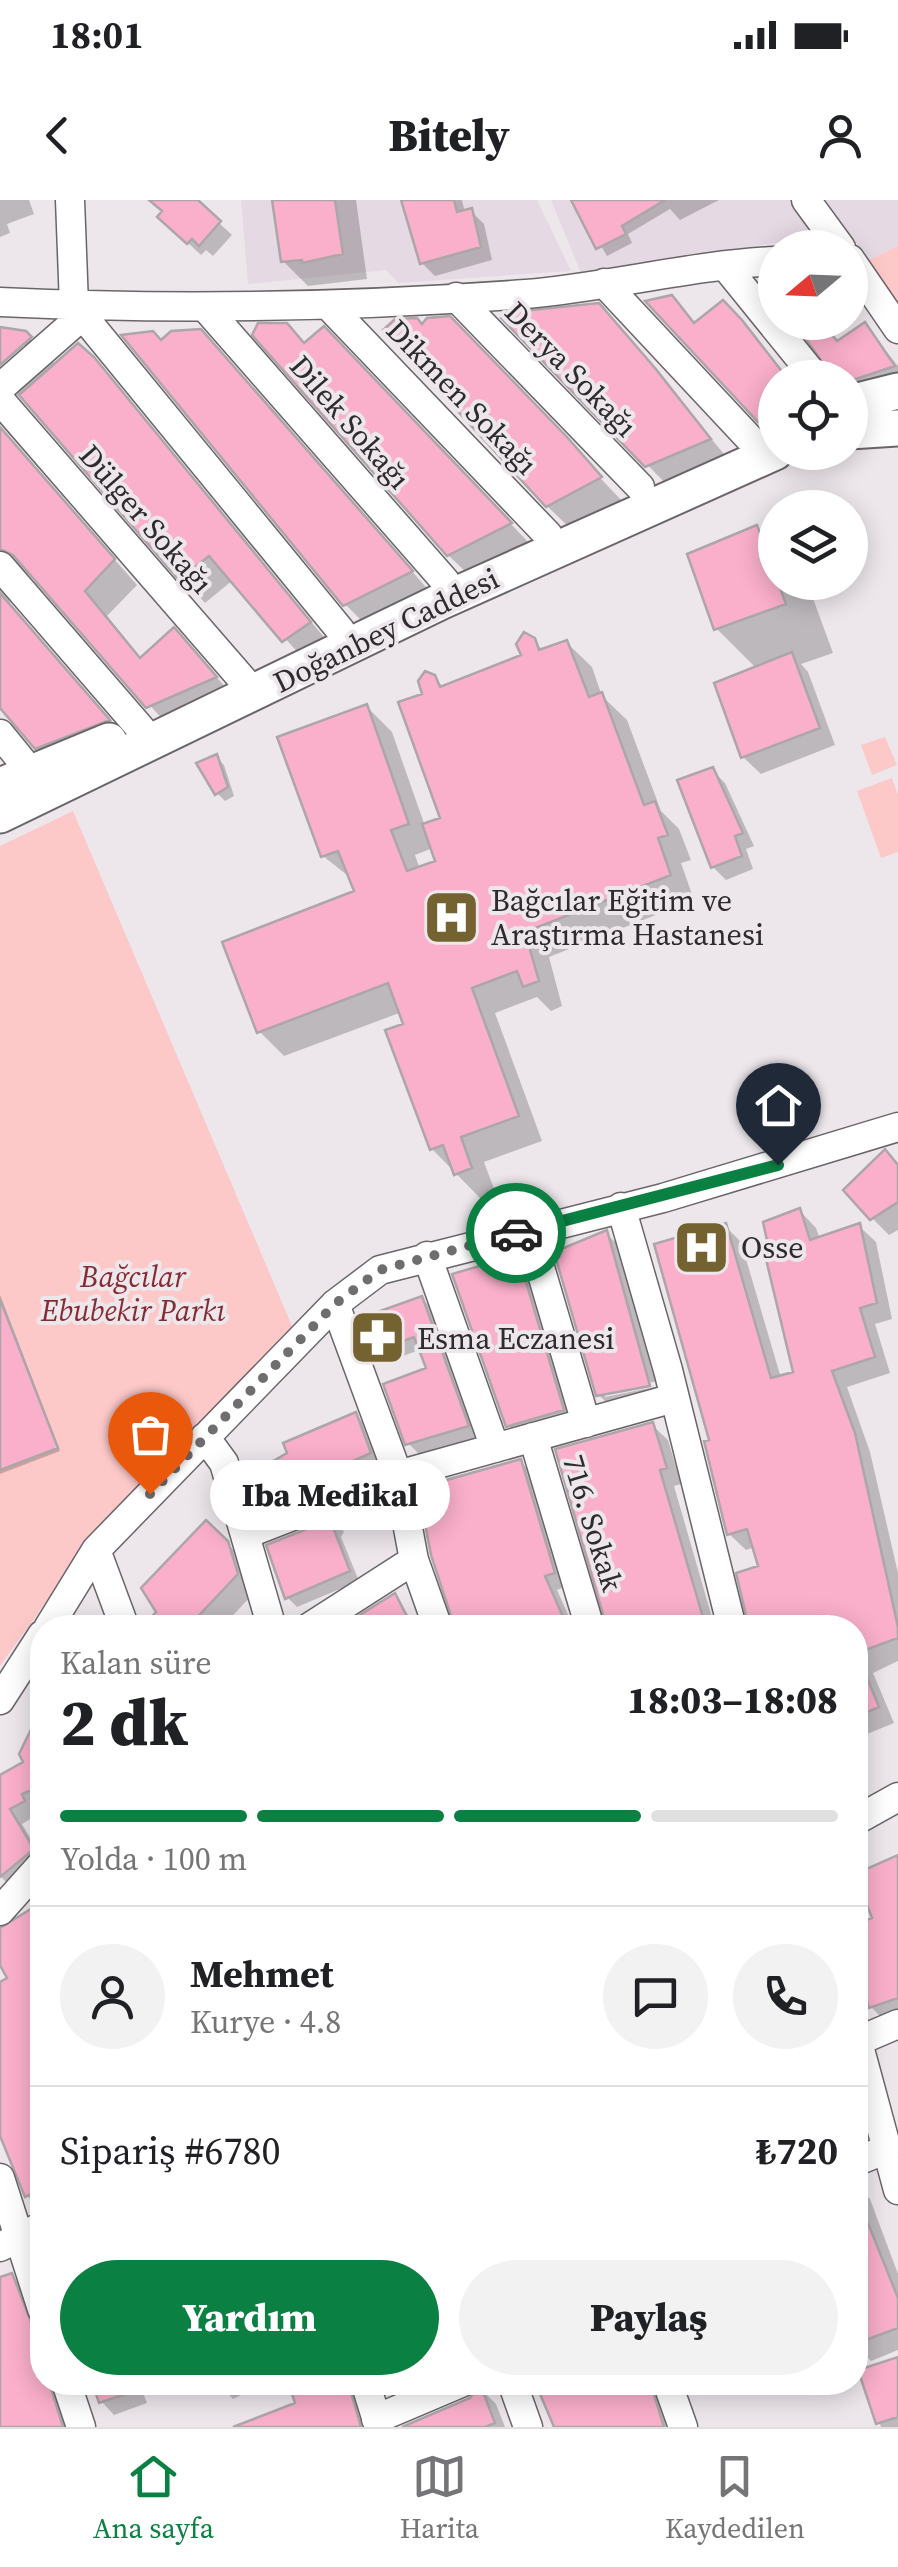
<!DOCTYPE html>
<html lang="tr">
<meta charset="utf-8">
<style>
:root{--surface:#fff;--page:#f2f2f2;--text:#202124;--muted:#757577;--line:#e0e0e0;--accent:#0b8043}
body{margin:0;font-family:"Source Serif 4",serif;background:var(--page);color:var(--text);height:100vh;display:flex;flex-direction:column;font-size:38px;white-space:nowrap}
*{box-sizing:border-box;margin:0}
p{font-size:32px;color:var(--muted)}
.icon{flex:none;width:55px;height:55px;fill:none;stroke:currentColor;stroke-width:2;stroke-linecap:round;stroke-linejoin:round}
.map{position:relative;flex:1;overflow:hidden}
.panel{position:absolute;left:30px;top:1415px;width:838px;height:780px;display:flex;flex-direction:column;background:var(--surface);border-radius:40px;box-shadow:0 5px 25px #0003}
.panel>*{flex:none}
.needle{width:65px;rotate:251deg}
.tools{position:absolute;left:758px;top:30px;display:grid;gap:20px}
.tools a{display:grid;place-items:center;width:110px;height:110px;border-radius:50%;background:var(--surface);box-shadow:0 5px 25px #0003;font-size:50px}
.pin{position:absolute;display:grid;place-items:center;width:85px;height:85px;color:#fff;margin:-102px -42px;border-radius:50% 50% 50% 0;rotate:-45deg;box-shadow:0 0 10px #0007}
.pin .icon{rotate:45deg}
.courier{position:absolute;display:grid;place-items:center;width:100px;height:100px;margin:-50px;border:8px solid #0b8043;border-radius:50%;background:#fff;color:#222;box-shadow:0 2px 12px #0007}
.bubble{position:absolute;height:70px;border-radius:35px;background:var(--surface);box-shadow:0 5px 25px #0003;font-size:32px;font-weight:800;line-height:70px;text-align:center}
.headline em{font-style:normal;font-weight:800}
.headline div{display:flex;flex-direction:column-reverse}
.headline{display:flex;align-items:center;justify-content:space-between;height:170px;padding:0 30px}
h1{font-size:65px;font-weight:800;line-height:75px}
.bar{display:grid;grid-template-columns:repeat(4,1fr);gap:15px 10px;align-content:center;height:120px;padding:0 30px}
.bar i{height:12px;border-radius:8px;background:var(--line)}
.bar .active{background:var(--accent)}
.bar p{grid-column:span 4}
.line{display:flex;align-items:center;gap:25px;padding:0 30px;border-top:2px solid var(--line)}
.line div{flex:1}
.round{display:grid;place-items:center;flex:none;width:105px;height:105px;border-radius:52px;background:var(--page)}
.action{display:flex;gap:20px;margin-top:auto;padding:20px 30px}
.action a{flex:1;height:115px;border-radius:60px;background:var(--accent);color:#fff;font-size:40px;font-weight:800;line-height:115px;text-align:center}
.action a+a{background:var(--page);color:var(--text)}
.status{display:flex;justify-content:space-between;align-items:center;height:70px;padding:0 50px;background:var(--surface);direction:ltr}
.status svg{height:28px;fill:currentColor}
header{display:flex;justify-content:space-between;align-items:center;height:130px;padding:0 30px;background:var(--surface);font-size:45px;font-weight:800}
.tabs{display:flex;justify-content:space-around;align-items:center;height:140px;border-top:2px solid var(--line);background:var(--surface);font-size:28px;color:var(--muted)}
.tabs a{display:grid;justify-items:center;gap:5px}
.tabs .active{color:var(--accent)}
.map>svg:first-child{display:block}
.built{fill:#e5d9e3}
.green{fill:#fdc8c8}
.shadow{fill:#0003;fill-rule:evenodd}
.building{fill:#faafcb;stroke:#ada6a8;stroke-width:2.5}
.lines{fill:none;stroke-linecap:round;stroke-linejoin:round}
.minor-casing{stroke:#6a6569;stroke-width:31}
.major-casing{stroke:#6a6569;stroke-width:39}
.minor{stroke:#fff;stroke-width:28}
.major{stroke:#fff;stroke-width:35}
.done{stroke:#706d70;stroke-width:10;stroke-dasharray:0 18}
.route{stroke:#0b8043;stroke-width:12}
.labels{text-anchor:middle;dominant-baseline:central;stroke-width:8;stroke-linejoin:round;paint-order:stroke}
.street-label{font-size:30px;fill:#2d2b2d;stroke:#ede7ec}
.poi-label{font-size:30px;fill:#2d2b2d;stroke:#ede7ec;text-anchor:start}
.park-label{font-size:30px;font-style:italic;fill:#852b33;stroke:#ede7ec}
</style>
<div class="status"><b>18:01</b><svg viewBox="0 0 49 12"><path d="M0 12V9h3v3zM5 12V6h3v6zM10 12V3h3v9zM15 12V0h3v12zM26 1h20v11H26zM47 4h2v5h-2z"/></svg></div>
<header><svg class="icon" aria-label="back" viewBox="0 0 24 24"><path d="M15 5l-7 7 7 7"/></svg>Bitely<svg class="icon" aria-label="person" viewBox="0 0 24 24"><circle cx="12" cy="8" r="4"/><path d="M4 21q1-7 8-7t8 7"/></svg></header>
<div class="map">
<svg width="898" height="2227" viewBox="0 0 898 2227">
<rect width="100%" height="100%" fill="#ede7ec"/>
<path class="built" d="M241,0H537L571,71L398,83L386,70L248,84Z
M551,0H791L818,36L581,73Z
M821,0H898V46L864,62Z"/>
<path class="green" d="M898,46V108L864,62Z
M885,537L897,565L872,575L861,545Z
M892,578L898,595V652L881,658L857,591Z
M73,611L295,1133L227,1196L102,1324L0,1466V646Z"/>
<path class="shadow" d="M0,0H29L34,14L7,24L10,33L0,37Z
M167,0H194L232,35L213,56L206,50L201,55L173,29Z
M275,0H356L367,79L308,86L283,61Z
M404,0H462L465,13L471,11L484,24L492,60L435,76L422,63Z
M574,0H719L680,20L670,9L628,34L632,43L607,56Z
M672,98L696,125L775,178V235Z
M598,106L623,131L732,264L671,289L504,118Z
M797,122H823L839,143L865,125L898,166V192L850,201V178Z
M423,128L469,140L623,302L572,330L547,306Z
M0,130L25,133L56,165L102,170L333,448L309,465L233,380L205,403L21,193L18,196L0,178V168L25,146L22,142L0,161Z
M161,143L221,153L431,393L366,425L345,404Z
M306,145L345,151L531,345L470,376L448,355Z
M0,229L137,385L107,416L142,460L174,430L238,501L172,530L35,376L20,372L6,386L10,404L131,544L61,571L36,547L0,505Z
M757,328L775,346V382H807L833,453L801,464L808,472L835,545L761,574L743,557L756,468L716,428Z
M533,440L544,451L566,442L592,467L602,496L627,520L661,611L679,629L691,660L681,663L694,700L549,757L562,806L551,811L537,797L495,813L542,941L484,962L496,994L481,999L432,949L402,812L284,856L259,831L357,692L352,679L323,656L367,507L392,532L425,626L443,619L425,496L434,477L444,488L524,456ZM433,648L438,662L420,669L415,655Z
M216,557L224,565L234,596L225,601L217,593Z
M712,570L725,583L754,646L746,649L753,669L726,680L713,667Z
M898,966V1030L889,1035L872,1018Z
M800,1011L816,1028L820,1039L859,1026L876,1042L892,1119L875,1124L890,1173L847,1187L870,1252L898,1373V1461L873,1473L894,1523L855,1539V1428L762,1368L755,1347L746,1350L729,1334L712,1241L725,1026L741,1042L781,1178L796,1174Z
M606,1033L622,1049L658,1181L605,1192V1197L660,1186L664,1201L614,1210L599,1195L582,1040Z
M517,1057L533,1073L578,1226L524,1241L508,1225Z
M0,1095L60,1251L0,1274Z
M422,1099L434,1110L479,1237L420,1255L408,1243L429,1169L422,1149L392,1160L381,1149Z
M356,1215L367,1227L381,1265L269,1315L258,1304L290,1254Z
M652,1225L668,1240L681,1284L674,1286L715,1428H608Z
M521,1262L534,1275L567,1386L557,1390L574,1428H455Z
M334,1321L344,1332L341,1337L359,1381L297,1407L287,1397Z
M206,1323L245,1361L254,1393L221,1428H154Z
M395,1396L417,1428H346Z
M42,1523V1604L33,1608L37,1615L22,1624L42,1657L14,1690L0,1676V1578L26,1564L36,1528Z
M898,1658V1817L885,1821L871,1807L855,1760V1726L875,1720Z
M31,1713L42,1724L41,2009L27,1996L0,1932V1785L10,1779L0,1756V1731Z
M855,1869L879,1946L855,1955Z
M855,1983L870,1999L898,2074V2150L871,2161L855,2145Z
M12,2076L24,2089L42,2136V2182H60L70,2227H0V2080Z
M898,2160V2227H881L862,2172Z
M139,2182L147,2203L114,2215L102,2202Z
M218,2182L225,2185L267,2182L233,2199Z
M290,2182H358L370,2227H260L299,2205Z
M391,2182H469L411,2207Z
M538,2182H665L673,2227H558Z
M708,2182H736L717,2191Z
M480,2188L496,2204L505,2227H408L471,2200Z"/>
<path class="building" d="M149,0H198L221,21L199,46L192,39L187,44L157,17L162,11Z
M272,0H335L343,54L302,63V60L281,62Z
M401,0H454L457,12L472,8L481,47L420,64Z
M571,0H665L622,26L626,34L596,49Z
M672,95L694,123L723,100L742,120L787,178H775V215L758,222L645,101Z
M599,103L655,168L711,239L645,267L501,118L503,113Z
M450,116L567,237L602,277L546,307L383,130L395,119L417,118L422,124L427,118Z
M794,122H822L837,141L865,122L895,166L850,181V178H833Z
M258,123H287L304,143L324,126L512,323L447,356L252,135Z
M0,127L26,131L32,137L0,165Z
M201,129L413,371L343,406L121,135L153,131L161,140L171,131Z
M78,143L94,157L311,422L282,442L209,356L179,380L19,195Z
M0,227L115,359L85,391L140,458L174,427L217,477L146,508L13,355L0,349Z
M757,325L786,404L714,430L687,354Z
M0,393L110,520L35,549L0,508Z
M524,432L535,438L539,450L567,440L589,497L602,492L644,605L655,601L668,635L658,638L671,675L525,732L539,781L523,787L517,771L472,788L519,916L461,937L472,968L454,975L443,945L430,950L385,830L403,824L388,783L257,833L222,742L354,691L338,651L321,657L277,537L367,504L409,624L391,630L407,671L435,661L422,624L440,618L398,502L422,494L418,481L425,471L435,475L440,487L521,455L516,444Z
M792,452L820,528L741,558L714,483Z
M217,554L228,587L215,595L196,563Z
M713,567L743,633L735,636L742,656L711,668L677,580Z
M885,949L898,965V1002L870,1020L843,990Z
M800,1008L810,1040L860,1023L877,1103L860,1108L875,1157L832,1171L855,1233L898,1427V1438L857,1453L879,1507L855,1517V1428H749L736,1373L758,1366L747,1329L727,1335L704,1241L709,1240L654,1044L726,1023L771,1178L793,1172L765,1055L770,1054L763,1022Z
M607,1030L650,1186L596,1196L554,1052Z
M518,1055L564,1210L506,1227L452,1074Z
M422,1096L469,1226L405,1245L383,1184L426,1168L414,1137L378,1150L366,1116Z
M0,1099L58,1248L0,1270Z
M356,1212L371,1253L255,1305L246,1277L287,1253L283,1243Z
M653,1222L667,1268L660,1270L706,1428H607L555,1249Z
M521,1259L555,1373L545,1376L568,1428H455L431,1355L418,1288Z
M335,1318L337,1325L333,1327L350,1371L285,1399L266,1345Z
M206,1320L228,1341L238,1374L187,1428H142L156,1412L141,1388Z
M395,1393L413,1428H346L344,1425Z
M42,1507V1586L22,1594L25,1601L10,1609L34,1649L0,1677V1575L23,1562L19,1554Z
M898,1655V1798L869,1808L855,1767V1724L872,1718L855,1674Z
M31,1709L42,1745V1989L25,1997L0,1936V1782L7,1778L0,1765V1728Z
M855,1991L898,2098V2128L855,2144Z
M12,2073L42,2150V2182H49L63,2227H0V2077Z
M898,2157V2217L876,2224L858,2170Z
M92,2182H152V2185L99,2203Z
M288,2182H348L361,2227H233L295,2203Z
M535,2182H650L664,2227H554Z
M480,2184L495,2223L485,2227H402L470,2198Z"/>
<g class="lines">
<defs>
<path id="minor" d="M70,0L74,105L341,431
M806,0L841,48
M850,59L898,129
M726,67L816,178
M604,83L749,238
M456,97L640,287
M0,102C175,110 351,107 526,94C609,87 692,65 775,61
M328,105L548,335
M205,107L445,381
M0,188L82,116
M0,200L243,480
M0,366L141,529
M0,534L31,572
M621,1007L668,1170L732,1428
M529,1030L586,1223
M427,1056L495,1248
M335,1104L398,1275L414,1360L438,1428
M205,1237L224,1263L272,1428
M533,1237L590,1428
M249,1333L398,1275L674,1198
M96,1350L125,1428
M48,1428L96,1350L335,1104L380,1070L663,998L898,927
M308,1428L414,1360
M0,1500L42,1435
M855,1621L898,1597
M0,1711L42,1664
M855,1831L898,1990
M858,1841L898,1824
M855,1962L887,1949
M0,1978L42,2109
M0,2047L42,2026
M66,2182L81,2227
M365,2182L379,2227
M512,2182L528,2227
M667,2182L683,2227
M376,2219L463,2182"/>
<path id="major" d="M850,203L898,191
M850,231L898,228
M0,586L109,541
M0,615L442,401L775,252"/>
</defs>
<use href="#minor" class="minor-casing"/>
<use href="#major" class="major-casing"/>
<use href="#minor" class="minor"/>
<use href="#major" class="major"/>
</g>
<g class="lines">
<path class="done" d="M150,1294L335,1104L380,1070L516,1033"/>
<path class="route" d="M516,1033L778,965"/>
</g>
<defs>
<symbol id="hospital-square" viewBox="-11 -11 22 22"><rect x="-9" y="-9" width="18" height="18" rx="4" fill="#746230" stroke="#ede7ec"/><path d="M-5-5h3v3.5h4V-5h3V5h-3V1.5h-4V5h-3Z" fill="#fff"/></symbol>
<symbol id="pharmacy-square" viewBox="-11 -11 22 22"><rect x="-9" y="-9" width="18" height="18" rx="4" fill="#746230" stroke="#ede7ec"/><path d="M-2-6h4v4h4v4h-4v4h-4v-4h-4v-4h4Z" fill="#fff"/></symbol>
</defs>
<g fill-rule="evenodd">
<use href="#hospital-square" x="420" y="686" width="63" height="63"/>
<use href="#hospital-square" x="670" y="1016" width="63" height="63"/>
<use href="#pharmacy-square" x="346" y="1106" width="63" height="63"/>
</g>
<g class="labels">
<g class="street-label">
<text transform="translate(571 169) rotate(46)">Derya Sokağı</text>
<text transform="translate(462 197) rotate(46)">Dikmen Sokağı</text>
<text transform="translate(350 222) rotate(49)">Dilek Sokağı</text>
<text transform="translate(146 319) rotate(49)">Dülger Sokağı</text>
<text transform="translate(386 430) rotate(-26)">Doğanbey Caddesi</text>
<text transform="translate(593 1323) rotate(73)">716. Sokak</text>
</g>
<g class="poi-label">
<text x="491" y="700">Bağcılar Eğitim ve<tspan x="491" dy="34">Araştırma Hastanesi</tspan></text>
<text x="741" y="1047">Osse</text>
<text x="417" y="1138">Esma Eczanesi</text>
</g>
<g class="park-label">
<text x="133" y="1076">Bağcılar<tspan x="133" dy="34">Ebubekir Parkı</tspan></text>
</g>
</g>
</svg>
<div class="tools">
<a><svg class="needle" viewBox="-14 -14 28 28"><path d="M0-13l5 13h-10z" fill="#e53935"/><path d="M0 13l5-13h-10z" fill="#757577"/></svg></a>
<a><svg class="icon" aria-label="locate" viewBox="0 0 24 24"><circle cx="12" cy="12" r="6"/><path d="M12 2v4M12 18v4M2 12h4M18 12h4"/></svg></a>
<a><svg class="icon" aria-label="layers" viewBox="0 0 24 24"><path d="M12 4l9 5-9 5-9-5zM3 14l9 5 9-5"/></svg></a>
</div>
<div class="pin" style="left:150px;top:1294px;background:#ea580c"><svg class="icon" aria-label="bag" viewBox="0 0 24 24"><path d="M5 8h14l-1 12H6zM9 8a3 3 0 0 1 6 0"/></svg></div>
<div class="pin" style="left:778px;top:965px;background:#1f2937"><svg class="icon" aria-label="home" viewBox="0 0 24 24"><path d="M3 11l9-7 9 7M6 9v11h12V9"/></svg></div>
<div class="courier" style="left:516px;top:1033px"><svg class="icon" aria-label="car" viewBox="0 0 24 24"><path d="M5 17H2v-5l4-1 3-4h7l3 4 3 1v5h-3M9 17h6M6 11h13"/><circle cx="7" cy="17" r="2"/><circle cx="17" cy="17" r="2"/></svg></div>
<div class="bubble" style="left:210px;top:1260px;width:240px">Iba Medikal</div>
<section class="panel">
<div class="headline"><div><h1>2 dk</h1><p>Kalan süre</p></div><em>18:03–18:08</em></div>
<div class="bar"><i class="active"></i><i class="active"></i><i class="active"></i><i></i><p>Yolda · 100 m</p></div>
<div class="line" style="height:180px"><a class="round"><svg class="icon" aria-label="person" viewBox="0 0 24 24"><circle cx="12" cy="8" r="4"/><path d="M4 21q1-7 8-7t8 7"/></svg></a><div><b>Mehmet</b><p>Kurye · 4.8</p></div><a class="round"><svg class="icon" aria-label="chat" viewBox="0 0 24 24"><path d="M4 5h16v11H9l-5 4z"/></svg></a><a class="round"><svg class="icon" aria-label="phone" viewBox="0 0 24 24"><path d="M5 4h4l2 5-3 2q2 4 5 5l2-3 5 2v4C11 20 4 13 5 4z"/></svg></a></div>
<div class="line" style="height:130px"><div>Sipariş #6780</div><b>₺720</b></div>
<div class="action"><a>Yardım</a><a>Paylaş</a></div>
</section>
</div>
<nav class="tabs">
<a class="active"><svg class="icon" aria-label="home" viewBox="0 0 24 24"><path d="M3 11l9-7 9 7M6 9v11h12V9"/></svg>Ana sayfa</a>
<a><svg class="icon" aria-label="map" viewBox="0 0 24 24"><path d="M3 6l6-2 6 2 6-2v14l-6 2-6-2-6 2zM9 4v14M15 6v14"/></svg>Harita</a>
<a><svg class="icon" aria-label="saved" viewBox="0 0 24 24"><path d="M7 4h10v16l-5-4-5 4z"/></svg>Kaydedilen</a>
</nav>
